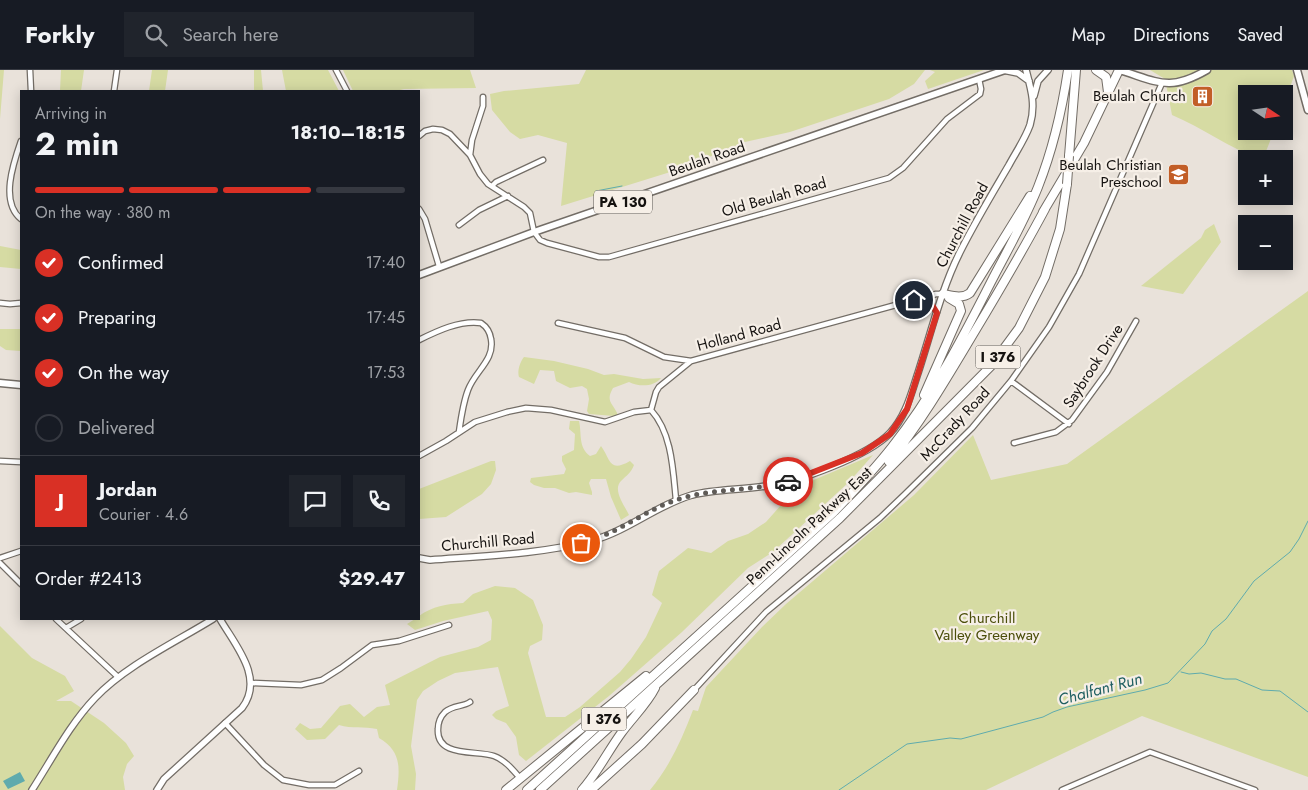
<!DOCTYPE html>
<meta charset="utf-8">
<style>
:root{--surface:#171b24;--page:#20242c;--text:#f1f3f6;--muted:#9ea1a6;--line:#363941;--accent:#d93025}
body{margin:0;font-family:Jost,sans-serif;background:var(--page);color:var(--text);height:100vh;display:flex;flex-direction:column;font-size:19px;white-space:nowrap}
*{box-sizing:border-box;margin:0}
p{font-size:16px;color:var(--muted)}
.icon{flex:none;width:28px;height:28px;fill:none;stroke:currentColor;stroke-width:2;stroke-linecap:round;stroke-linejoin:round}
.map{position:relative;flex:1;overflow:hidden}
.details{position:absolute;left:20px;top:20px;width:400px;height:530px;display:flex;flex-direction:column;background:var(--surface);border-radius:0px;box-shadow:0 2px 12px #0003}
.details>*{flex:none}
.needle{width:32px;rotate:103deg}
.fabs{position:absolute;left:1238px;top:15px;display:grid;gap:10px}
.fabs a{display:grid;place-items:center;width:55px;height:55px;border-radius:0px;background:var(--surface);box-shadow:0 2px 12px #0003;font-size:25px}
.pin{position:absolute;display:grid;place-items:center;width:42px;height:42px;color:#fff;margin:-21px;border:2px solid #fff;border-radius:50%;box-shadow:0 1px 5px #0007}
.courier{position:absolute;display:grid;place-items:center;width:50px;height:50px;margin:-25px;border:4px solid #d93025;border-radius:50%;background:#fff;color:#222;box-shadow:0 1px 6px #0007}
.head em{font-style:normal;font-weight:700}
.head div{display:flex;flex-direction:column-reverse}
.head{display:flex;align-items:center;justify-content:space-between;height:85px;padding:0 15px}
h1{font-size:32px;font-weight:700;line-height:38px}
.bar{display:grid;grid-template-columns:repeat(4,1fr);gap:8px 5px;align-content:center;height:60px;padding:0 15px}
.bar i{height:6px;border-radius:4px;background:var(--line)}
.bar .selected{background:var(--accent)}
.bar p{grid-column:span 4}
.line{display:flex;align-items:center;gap:12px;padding:0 15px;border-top:1px solid var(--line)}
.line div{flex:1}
.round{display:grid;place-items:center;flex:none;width:52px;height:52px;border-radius:0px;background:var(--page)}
ol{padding:0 15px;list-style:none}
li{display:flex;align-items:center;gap:15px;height:55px}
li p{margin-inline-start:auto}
li .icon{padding:5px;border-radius:50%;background:var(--accent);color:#fff;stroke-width:4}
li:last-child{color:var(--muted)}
li i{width:28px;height:28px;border:2px solid var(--line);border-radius:50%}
header{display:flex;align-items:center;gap:30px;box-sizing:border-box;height:70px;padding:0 25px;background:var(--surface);border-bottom:1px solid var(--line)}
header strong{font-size:24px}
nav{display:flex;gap:28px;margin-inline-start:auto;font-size:18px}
.search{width:350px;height:45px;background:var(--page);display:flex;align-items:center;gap:12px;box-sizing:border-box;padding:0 18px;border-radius:0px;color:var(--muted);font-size:19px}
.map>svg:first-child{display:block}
.green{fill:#d6dba3}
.water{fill:#5fabad}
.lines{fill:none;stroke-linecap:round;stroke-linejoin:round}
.stream{stroke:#5fabad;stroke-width:1}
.street-casing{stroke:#736d66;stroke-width:7}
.secondary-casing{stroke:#736d66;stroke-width:8}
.primary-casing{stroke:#736d66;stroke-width:9}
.highway-casing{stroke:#736d66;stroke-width:10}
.street{stroke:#fff;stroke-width:4.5}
.secondary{stroke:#fff;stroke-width:5.5}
.primary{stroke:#fff;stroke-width:6}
.highway{stroke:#fff;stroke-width:8}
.highway-bridge-casing{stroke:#736d66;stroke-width:10;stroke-linecap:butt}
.highway-bridge{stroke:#fff;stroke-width:8}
.done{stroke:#5f5b57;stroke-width:5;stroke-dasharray:0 9}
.route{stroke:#d93025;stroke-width:6}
.labels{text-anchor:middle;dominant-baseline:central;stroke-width:4.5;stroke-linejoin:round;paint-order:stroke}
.shield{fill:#f6efe7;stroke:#585450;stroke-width:1}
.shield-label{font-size:14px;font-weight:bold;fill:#151210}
.poi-label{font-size:15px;fill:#151210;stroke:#f6efe7;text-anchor:end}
.street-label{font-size:15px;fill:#151210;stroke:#f6efe7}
.park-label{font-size:15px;fill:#4b4e0a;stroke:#f6efe7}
.water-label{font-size:16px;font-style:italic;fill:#1f5f61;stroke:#f6efe7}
</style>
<header>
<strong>Forkly</strong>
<div class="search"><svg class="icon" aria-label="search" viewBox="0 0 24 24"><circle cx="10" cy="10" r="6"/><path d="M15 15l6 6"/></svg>Search here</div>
<nav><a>Map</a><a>Directions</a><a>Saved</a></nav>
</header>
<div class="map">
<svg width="1308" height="720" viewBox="0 0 1308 720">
<rect width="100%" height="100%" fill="#e9e2da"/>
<path class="green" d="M0,0H4L0,49Z
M61,0H84L81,21H60Z
M152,0H168L165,21H149Z
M254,0H261L263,21H254Z
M282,0H328L339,21H286Z
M343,0H470L476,18L404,19L396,21H353Z
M586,0H925L914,14L889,29L790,62L745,72L680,99L561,136L567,73L538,65L520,69L510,62L492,40L490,24L504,21L579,14Z
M930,0H984L928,19L925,11L935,2Z
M1150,0H1292L1294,6L1284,34V24H1246V61H1274L1263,89H1260C1229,78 1203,58 1172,45L1165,9Z
M1214,154L1221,172L1183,224L1141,216L1201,168L1205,160Z
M0,176L21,180V199L0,197Z
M1308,221V707L1142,646L986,720H650C670,696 682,669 693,640L698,641L706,617L762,557L786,534L914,425L973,365L991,410L1067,394Z
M0,259H21V281L6,280L0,276Z
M524,287L554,291L588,299L604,305L614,304L643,309L661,308C654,317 639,317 629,312L613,318C605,332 613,333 618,345L614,346L589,344L587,341L589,329L587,319L582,316L570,318L556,311L554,301L540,300L534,314L519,307C517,301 520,292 524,287Z
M570,351H579C582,364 578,377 590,386L596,384L601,376C611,390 609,403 630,391L634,395C631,403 627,405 621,411C612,420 625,436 629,445L621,450L611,427L606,409H591L589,413L592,422V425L576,422L569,423L555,418H544L534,415L530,412L531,408L564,404L566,399L562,391V386L574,380L575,364L569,359Z
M873,385L849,412L773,482L748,498L682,562L609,626L526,691L519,685L516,667L506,653L496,649L492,645L496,641L509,636L498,597L455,603L438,611L423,621L417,630L411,676L416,704L415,720H397C400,697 401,681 379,668L377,659C364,656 352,659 339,655L325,669L307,670L295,659L300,653L310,659L321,658L340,636L350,634L364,647L377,637L390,635L385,615L440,587L478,577L491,570L492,550L488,541L443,551L415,560L407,554L415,549H419V546C433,536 446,534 463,533L473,524L495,516L515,518L533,530L543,555L542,570L530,576L528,583L546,647H565L580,637L620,602L631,589L646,567L662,533L652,525L659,501L688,478L711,483L728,471L748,464L766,452L797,417Z
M491,391H495L496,400L491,414L482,424L446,447L419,449V419Z
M0,556L32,588L65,606L74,621L56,631H71L104,653L126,673L134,686L127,694L123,707L125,720H0Z"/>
<path class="water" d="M20,702L25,711L8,719L3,711Z"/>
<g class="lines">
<path class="stream" d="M596,121L622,116
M1181,602L1189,604L1201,603L1225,609H1236L1262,620L1280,621L1308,642
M839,720L907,674L950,668L961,669L1043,647L1053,642L1067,637L1145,620L1168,613L1205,574L1212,561L1226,549L1254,511L1290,482L1299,469L1308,451"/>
<defs>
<path id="street" d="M30,0L31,21
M336,0L347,21
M114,21L117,0
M419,66L425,61L433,59L442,60L450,64L470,85L480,104L488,114L524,137L530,143L534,162L540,170L547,173L599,187H609L889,108L903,98L947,49L980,24L981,19L979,9
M21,71C13,94 0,132 21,149
M470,85L472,70L483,36V27
M492,116L496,112L543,90
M419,139L425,149L439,196
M459,155L479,140L508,126
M922,228L930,233L937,242
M0,233L10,234L21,233
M558,253L625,268L664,287L691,291
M419,270C437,261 460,250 481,253C487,257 490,262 491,269C495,290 475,301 468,320C463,333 461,348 459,362
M1011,311L1069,354
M651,340C672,363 673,400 676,430
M1014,373L1056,362L1072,350L1107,302L1136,251
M419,386L446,371L475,352L507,342L526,338L551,340L605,352L634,342L651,340L656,322L659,317L691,291L936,224H943
M0,391L21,392
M0,488L21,481
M0,493L21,514
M56,549L118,607
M66,558L81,549
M251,613L301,615L322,610L341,598L372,575L399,571L449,555
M694,620L766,542L880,448L905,424L972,358L1011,311L1049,257L1079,204L1162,13
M470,632C463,637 453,635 445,642C441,646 438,653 438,659C436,688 477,680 494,686C505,690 513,700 520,708
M225,653L264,695L283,710L309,715H335L359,701
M1062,720L1150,682L1255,720"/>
<path id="secondary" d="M1003,0L1018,3L1029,11
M1034,26L1038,11L1048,0
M419,488L430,490C482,486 544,484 594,470C629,460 657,435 692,425C716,419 742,420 766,416C798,412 868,386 890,363C906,346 911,324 918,303C931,263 941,220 960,182C975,152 992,124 1009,95C1016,82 1025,69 1030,55C1036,35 1031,19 1026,0
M32,720C52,689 70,654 95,628C125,596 176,572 213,549
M157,720L164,709L242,638C265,608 235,575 220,549"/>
<path id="primary" d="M1119,0C1159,12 1169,22 1207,0
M1297,0L1308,40
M419,205L534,162L1005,0
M0,313L21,315"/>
<path id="highway" d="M1096,0L1106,7L1108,22
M1069,86L1076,0
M1043,142L1084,73L1119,0
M943,224C953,226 962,229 970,223L1030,126
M924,325L961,241L959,234L949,228
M889,392C922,351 948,306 975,261C999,221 1023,180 1045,139
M506,720L646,606
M527,720L834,442C854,421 874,400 892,377C932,327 962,269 991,212C1007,181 1025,150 1038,117C1053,79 1062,40 1068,0
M540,720L840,448L991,296L1019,258L1045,207L1060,159L1067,114
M582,720C598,702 608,681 622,662C633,647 647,634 655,618
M591,720L642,674L694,620"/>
</defs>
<use href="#street" class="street-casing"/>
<use href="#secondary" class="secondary-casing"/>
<use href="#primary" class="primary-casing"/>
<use href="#highway" class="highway-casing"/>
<use href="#street" class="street"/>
<use href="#secondary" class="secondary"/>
<use href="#primary" class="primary"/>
<use href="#highway" class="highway"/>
<defs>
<path id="highway-bridge" d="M1067,114L1069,86"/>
</defs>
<use href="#highway-bridge" class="highway-bridge-casing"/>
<use href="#highway-bridge" class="highway-bridge"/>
</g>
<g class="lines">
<path class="done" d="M581,473C617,465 644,440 679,429C714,418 752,421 788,412"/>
<path class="route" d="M788,412L862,383L890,364L907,339L937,243L932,235L922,228L914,230"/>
</g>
<defs>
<symbol id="building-square" viewBox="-11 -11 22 22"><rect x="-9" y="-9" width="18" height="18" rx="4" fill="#c25e27" stroke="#f6efe7"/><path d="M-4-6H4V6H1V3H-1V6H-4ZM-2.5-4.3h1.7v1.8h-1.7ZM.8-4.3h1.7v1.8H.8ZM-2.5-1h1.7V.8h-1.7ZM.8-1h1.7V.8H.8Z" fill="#fff"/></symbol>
<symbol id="school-square" viewBox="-11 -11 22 22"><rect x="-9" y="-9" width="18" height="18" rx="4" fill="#c25e27" stroke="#f6efe7"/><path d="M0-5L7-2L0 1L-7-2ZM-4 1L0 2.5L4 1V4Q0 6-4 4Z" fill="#fff"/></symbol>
</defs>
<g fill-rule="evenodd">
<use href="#building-square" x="1190" y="14" width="25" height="25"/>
<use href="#school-square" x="1166" y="92" width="25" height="25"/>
</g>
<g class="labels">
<g class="shield">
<rect x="594" y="120.5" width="58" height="23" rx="4"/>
<rect x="975.5" y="275.5" width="45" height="23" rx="4"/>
<rect x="581.5" y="637.5" width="45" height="23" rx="4"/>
</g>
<g class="shield-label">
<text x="623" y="132">PA 130</text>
<text x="998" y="287">I 376</text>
<text x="604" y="649">I 376</text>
</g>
<g class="poi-label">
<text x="1186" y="26">Beulah Church</text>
<text x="1162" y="95">Beulah Christian<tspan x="1162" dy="17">Preschool</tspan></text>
</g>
<g class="street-label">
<text transform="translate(707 89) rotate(-19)">Beulah Road</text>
<text transform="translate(774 127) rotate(-16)">Old Beulah Road</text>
<text transform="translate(962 155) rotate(-62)">Churchill Road</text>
<text transform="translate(739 265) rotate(-15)">Holland Road</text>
<text transform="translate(1093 296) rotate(-57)">Saybrook Drive</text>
<text transform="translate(955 354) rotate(-47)">McCrady Road</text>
<text transform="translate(809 456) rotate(-43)">Penn-Lincoln Parkway East</text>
<text transform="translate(488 472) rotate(-5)">Churchill Road</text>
</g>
<g class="park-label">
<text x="987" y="548">Churchill<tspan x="987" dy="17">Valley Greenway</tspan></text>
</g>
<g class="water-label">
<text transform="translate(1100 619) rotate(-15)">Chalfant Run</text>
</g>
</g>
</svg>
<div class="fabs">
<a><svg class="needle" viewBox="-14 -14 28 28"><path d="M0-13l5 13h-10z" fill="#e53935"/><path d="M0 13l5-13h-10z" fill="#9ea1a6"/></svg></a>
<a>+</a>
<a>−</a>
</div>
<div class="pin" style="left:581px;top:473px;background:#ea580c"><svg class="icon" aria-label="bag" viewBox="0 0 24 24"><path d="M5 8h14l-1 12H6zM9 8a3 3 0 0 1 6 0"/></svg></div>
<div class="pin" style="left:914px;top:230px;background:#1f2937"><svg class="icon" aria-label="home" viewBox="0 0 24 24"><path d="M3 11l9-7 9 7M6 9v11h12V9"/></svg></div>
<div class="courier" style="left:788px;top:412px"><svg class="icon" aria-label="car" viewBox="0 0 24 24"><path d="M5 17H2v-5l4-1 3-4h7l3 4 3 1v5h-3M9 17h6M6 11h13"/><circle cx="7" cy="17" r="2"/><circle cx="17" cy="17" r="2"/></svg></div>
<section class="details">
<div class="head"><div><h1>2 min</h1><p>Arriving in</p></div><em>18:10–18:15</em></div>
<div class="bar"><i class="selected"></i><i class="selected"></i><i class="selected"></i><i></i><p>On the way · 380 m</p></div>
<ol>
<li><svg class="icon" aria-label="check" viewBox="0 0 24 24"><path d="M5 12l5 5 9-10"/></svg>Confirmed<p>17:40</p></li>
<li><svg class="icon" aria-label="check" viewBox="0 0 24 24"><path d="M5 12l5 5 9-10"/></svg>Preparing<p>17:45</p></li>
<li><svg class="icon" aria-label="check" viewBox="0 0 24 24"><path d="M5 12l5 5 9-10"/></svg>On the way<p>17:53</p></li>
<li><i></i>Delivered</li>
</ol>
<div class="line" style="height:90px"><b class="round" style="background:var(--accent);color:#fff">J</b><div><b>Jordan</b><p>Courier · 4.6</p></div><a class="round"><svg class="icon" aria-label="chat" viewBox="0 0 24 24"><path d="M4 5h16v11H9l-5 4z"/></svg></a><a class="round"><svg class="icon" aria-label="phone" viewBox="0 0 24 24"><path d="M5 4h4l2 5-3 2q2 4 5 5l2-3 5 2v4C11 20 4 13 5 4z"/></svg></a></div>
<div class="line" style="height:65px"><div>Order #2413</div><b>$29.47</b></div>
</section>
</div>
